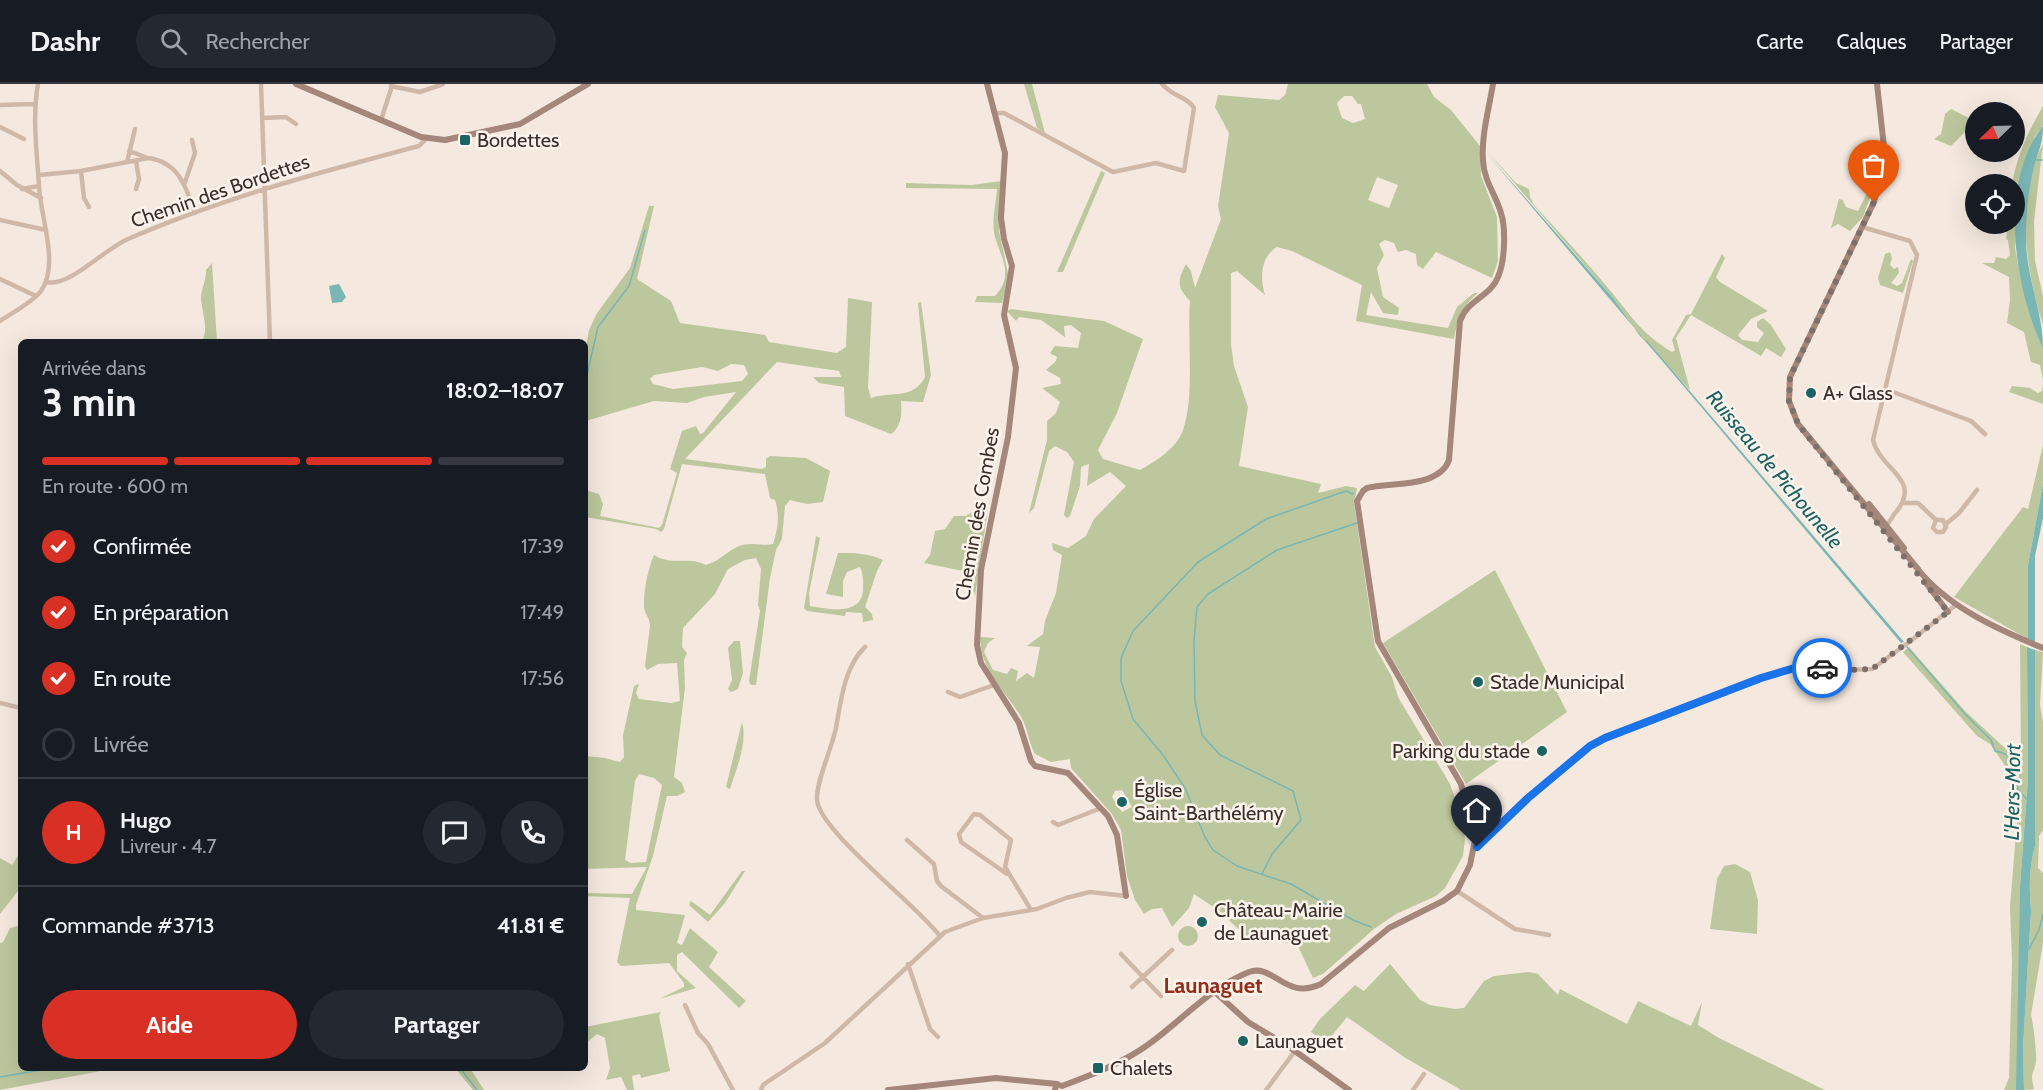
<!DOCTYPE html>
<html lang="fr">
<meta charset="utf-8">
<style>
:root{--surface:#171b24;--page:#242831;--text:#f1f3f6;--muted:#9ea1a6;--line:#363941;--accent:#d93025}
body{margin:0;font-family:Cabin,sans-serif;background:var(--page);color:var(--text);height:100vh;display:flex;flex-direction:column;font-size:22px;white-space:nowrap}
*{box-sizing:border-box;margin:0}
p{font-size:20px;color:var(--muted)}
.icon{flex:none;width:33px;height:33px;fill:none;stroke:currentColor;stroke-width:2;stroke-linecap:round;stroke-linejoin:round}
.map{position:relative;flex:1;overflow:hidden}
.panel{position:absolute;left:18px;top:255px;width:570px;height:732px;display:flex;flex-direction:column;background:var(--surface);border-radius:9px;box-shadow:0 6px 24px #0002}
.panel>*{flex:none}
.needle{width:39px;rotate:247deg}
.buttons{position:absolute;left:1965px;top:18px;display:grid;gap:12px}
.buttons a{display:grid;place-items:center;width:60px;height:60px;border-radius:50%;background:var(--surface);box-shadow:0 6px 24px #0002;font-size:30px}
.pin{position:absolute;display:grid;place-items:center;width:51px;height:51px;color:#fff;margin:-62px -26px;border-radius:50% 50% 50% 0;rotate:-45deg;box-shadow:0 0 6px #0007}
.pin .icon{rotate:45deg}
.courier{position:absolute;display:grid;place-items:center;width:60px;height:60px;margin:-30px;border:4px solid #1a73e8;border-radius:50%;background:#fff;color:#222;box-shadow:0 2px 8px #0007}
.overview em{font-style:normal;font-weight:800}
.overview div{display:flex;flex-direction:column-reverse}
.overview{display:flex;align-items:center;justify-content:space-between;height:102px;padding:0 24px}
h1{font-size:39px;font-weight:800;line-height:45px}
.bar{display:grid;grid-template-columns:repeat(4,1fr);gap:9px 6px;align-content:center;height:72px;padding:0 24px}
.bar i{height:8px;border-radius:4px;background:var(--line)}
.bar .active{background:var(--accent)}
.bar p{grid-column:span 4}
.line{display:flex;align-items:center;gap:15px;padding:0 24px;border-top:2px solid var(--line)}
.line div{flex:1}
.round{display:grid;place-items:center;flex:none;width:63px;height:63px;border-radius:32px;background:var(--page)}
ol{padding:0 24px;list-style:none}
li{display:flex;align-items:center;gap:18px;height:66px}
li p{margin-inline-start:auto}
li .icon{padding:6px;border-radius:50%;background:var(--accent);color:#fff;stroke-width:4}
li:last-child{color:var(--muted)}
li i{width:33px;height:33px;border:3px solid var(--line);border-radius:50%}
.action{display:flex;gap:12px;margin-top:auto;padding:12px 24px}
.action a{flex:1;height:69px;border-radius:36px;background:var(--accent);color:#fff;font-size:24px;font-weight:800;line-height:69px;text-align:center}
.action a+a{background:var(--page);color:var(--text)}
header{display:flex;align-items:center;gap:36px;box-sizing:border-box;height:84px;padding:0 30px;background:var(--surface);border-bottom:2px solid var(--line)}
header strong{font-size:28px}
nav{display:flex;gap:33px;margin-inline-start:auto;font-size:21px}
.search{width:420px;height:54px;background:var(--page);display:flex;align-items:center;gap:15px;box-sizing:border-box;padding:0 21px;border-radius:33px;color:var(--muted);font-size:22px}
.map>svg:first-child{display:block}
.green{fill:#bcc79d;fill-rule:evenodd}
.water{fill:#7ab6b4}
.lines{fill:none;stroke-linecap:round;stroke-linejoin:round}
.stream{stroke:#7ab6b4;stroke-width:1.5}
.street{stroke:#d0b8a9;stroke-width:4.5}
.secondary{stroke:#a4867a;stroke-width:6}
.done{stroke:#7d6f69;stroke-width:6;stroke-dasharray:0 10.8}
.route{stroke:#1a73e8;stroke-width:8}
.poi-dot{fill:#1a6363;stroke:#fcf4ec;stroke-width:2}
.labels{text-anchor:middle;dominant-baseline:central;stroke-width:5;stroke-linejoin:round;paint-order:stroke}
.poi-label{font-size:20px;fill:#3c2e29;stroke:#fcf4ec;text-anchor:start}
.street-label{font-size:20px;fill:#3c2e29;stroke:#fcf4ec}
.water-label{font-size:21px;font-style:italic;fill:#1a6363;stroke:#fcf4ec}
.quarter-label{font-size:22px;font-weight:bold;fill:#952e19;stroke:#fcf4ec}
</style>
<header>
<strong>Dashr</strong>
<div class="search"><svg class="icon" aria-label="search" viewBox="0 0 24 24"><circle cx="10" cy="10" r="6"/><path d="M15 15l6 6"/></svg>Rechercher</div>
<nav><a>Carte</a><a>Calques</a><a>Partager</a></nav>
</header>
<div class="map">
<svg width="2043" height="1006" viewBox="0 0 2043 1006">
<rect width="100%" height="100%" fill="#f5e9df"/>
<path class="green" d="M1024,0H1032L1045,49L1037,44Z
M1288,0H1427L1434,13L1451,26L1480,62L1481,92L1497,133L1498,177L1492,194L1436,168L1423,185L1417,181L1416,170L1406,166L1398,168L1394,159L1385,156L1379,160L1384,171L1377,184L1383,213L1399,224L1398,231L1383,229L1371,208L1366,231L1448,244L1457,223L1474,209H1478C1462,222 1458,235 1454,255L1356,237L1362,201L1292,167L1277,163C1260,173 1260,195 1265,211L1237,187L1231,189V260L1234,282L1248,323L1239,382L1321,400L1318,409L1346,402L1357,404L1354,419L1375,563L1392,593L1398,613L1450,700L1459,725L1465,755L1463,772L1445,804L1436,812L1396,830L1374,845L1323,890L1313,894L1297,860L1248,854L1218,826L1194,810L1189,824L1172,843L1162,824L1152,825L1144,830L1135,816L1127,792L1121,746L1112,730L1071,684L1070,675L1051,678L1035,670C1028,658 1028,643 1020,631C1003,604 981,587 980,553L995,554L988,559L984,568L993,586L1007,590L1011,584L1018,587L1016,597L1027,589L1034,594L1040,563L1027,562L1043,550L1045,537L1056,509L1062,471L1053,466L1052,459L1068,464L1086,452L1094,435L1126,402L1110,388L1087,402L1089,380L1081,383L1080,402L1070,432L1067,434L1064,431L1074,378L1067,368L1055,362L1049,367L1034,424L1029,429L1047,356V337L1056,329L1060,318L1042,304L1061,300L1060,294L1046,286L1056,277L1057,273L1050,269L1055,262L1078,264L1081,249L1071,241L1064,242L1065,253L1041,236L1019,233L1016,237L1007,227L1011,225L1104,237L1143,255L1117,329L1098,366L1103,375L1140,386C1156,377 1177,364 1183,346C1195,313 1187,254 1190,217C1177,203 1177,197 1186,180L1191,187L1195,204L1221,135L1218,122L1229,49L1215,23L1218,11L1279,16L1285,11ZM1344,12H1352L1358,20H1361L1365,35L1353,39L1342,34L1337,19ZM1377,93L1398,101L1389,124L1368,116ZM1122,706L1132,723L1122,728L1112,713L1115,707Z
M2043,22V42L2035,52L2021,96L2015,164L2021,196L2043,264V296L2040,281L2031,278L2024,248L2007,239L2010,216L2009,193L1982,179H1994L1996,173L2006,175L2010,171L2008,156L2006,155L2008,140H2014V100H2012C2018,69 2027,50 2043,22Z
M1951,25L1971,35L1969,44L1951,62L1934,55L1941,50L1945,30Z
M2043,60L2034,137L2035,177L2043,212V241C2026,187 2014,112 2043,60Z
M1487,67L1516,99L1529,105L1530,113L1534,121C1559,148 1584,175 1608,204C1632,232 1638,247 1672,268L1675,266L1672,256L1686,231L1691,230L1722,170L1725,174L1716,193L1720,198L1768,227L1751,235L1738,251L1742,256L1758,258L1764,249L1757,243V238L1763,234L1771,241L1786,265L1781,273L1766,264L1761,272L1691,231L1676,254L1690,306L1640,252L1613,214Z
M1101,87L1105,89L1063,188H1057Z
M1002,97L999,147L1009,194L1002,219L975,218L977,212H995C1016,189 999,172 994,149C992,135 996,118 997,105L906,104V99L971,101Z
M1869,105L1872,108L1863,133L1850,147L1838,140L1831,144L1839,115L1843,116L1846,123L1858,127Z
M649,122H654L637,195L671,217L680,239L765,251L769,258L837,269L846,263L848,214L872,218L868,304L871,314C892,307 913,316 925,293L918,219L921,218L931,291L923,318L901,317C902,329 902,342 891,350L845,332L844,303L819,299L813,293H841L839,287L777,278L685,375L762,385L766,383V375L770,372L806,374L830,387L823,418L807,420L790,416L785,422L782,455L776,466L770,494L756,601H751L749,597L760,527L758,521L761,485L756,474L745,476L728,485L715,510L683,544L682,563L687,569L684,576L685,604L674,693L682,699L685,708L677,712H667L653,772L636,821V826L685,831L677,859L682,861L690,844L718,868L709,883L746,917L739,924L682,868L677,871V887L696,904L659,915L684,903V899L669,879L621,882L617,878L630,814L585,812V809L632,810L647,783L585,785V672L605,674L620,678L624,673L623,651L634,602L639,600L636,609L639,615L671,619L680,617L677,579L658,580L647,586L645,582L650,542C650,534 645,530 644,524C643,508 648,485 654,471C670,482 690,472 706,481C719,477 724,470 735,464C749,456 760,463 773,460C778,445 780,431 775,416L770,414L765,390L682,380L664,445L661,448L656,445L585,433V406L599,410L603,420L600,432L659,444L662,441L677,389L670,385L682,347L696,342L700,350L703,349L736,308L704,313L687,319L654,317L589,336L585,340V268L589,246L597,229L630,184ZM731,280L744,281L748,290L742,297L673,305L653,300L650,295L654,291L702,283L718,287ZM639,690L654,694L662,701L646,778L631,779L625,776L635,697Z
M1890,168L1892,174L1890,181L1894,185L1898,183L1899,189L1891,199L1897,202L1902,199L1911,175L1913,177L1903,209L1880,201L1878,194L1885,170Z
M212,179L217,258H202C209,244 202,229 201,215C201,206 206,197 206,186Z
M2043,300V320L2009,308L2012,302L2030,304L2038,309L2042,307Z
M2043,361V400L2028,481V555L1954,513L2023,423L2028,425Z
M972,428L987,431L975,512L968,488L924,479L930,471L935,447L945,445L954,432H966Z
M816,452L820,454L809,509L810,522C828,525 860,532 863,507C863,497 864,492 860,483L847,488L843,497V513L826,510L838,469C853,469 869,469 883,476L877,487L865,523L872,530L873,536L863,538L862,529L846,528L845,532L807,527L804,524Z
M1495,486L1567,628L1466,700L1383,559Z
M734,557H740L743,589L738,605L731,608L728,605L732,596L728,564Z
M2020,560L2027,563L2028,695L2020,802L2018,988L2016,1006H2004L2009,994L2012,877L2010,823L2018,725L2004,680L1990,660L1977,652L1903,568L1909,563L1965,627L2021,679Z
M2035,566L2043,568L2040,621L2043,639V746L2039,752L2038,784L2043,789V859L2031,931C2033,937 2037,970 2036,978C2033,993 2030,986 2034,1005L2024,1006L2023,963L2031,827C2029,805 2029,783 2035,762Z
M742,638C748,658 736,686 730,705L726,703Z
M21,767V803L0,830V774L12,781Z
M1735,780L1750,788L1758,816L1757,850L1710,845L1717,795L1724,782Z
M742,787H745L725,819L708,838L689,821L691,817L710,831Z
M21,841V984H137L101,987L0,1006V859L3,858L10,844Z
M1178 852a10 10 0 1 1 20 0a10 10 0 1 1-20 0Z
M1390,880L1420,916L1430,921L1455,925L1464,924L1484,897L1494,892L1529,888L1538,890L1558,911L1560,905L1627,940L1638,917L1691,942L1702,918L1698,941L1719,954L1825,1006H1461L1404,973L1347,933L1326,959L1311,948L1320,935L1355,901L1364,907Z
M661,928L659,932L670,987L641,994L640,990L632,992L634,1006H627L621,993L606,996L610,984L605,954L597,950L585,960V943Z
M455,984H470L484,1006H473Z"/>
<path class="water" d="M2043,42C2043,62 2037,69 2033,87C2028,109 2026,132 2026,155C2026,193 2043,227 2043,264C2014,204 1998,98 2043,42Z
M1487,70L1613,214L1640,252L1648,258L1904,558L1901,559Z
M339,200L346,213L342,218L332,219L329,202Z
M2043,400V434L2035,472V558L2028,555V481Z
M2027,563L2035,566V762C2029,783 2029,805 2031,827L2023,963L2024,1006H2016L2020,802L2028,695Z"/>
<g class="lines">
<path class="stream" d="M2035,76H2043
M585,299L598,243L629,202L645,146
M1353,410L1346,407L1266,435L1198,478L1133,547L1121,574V597L1133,635L1163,671L1185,704L1205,753L1213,766L1237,782L1291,800L1353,836L1371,843
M1907,563L1965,630L1991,656L1995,667C2022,672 2008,687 2018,705C2020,709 2025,713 2028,716
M1262,790L1272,770L1301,736L1293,707L1220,671L1202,651L1195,617L1194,556L1197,523L1208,510L1277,466L1357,439
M2029,865L2039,846L2043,830
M460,984L477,1006
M0,993L53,984"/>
<path class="street" d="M261,0L270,258
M391,2L420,8L443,0
M0,21L35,20
M996,29H1004L1113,88L1156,79L1184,87L1194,24C1188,13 1173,13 1162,0
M263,34L286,33L296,40
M381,36L392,2
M0,43L24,55
M129,67L148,74
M127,78L135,45
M0,87L17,101L41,114
M81,87L84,114L89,123
M39,91L81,87L148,74C179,78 186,103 195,129
M184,101L195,69L192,56
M22,105L39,102
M136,105L139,95L136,77
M0,136L46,146
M1862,143L1910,157L1917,171L1873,356C1880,386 1923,395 1896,428C1891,433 1891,439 1884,442
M0,195L36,212
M46,198C69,204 104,165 128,155C222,114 321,88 419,62L427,54
M0,237C13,228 32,219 41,207C60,180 40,132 39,102C37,69 32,33 38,0
M1885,305L1971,337L1985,350
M1904,419H1918L1936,436H1943L1946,443L1943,448H1937L1933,444L1936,436
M1946,440L1959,429L1977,406
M865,563C844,583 841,617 836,644C832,664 816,698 817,715C817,745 919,823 939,851
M948,608L960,613L994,601
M0,619L21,624
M1053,738L1058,741L1101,724
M907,756L934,780L937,797L941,802L983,834
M1477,763L1528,714L1591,662L1605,654L1743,600L1798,583L1846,586L1872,585L1908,559L1957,520
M1007,790L961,758L959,750L974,730L980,731L1011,756L1005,783L1031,826
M1457,807L1515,845L1549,851
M1121,870L1161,912
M908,880L930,945L938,953
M1132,903L1172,866
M685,921L698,949L708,960L733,1006
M761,1006L763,1001L825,959L945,848L983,834L1037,825L1066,814L1090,808L1126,812
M1266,1006L1295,967
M1413,1006L1424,990"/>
<path class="secondary" d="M296,0L421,53L445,56L520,40L588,0
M987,0L1005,69L1001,134L1004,155L1012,182L1004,231L1016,284L1008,353L981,486L977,561L981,579L1019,639L1031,677L1035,682L1068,689L1108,732L1117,751L1126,812
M1877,0L1884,63L1882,86L1874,118L1790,293L1789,317L1798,340L1918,485
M1869,420L1904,464
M1916,483C1947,523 1997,545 2043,564
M1926,499L1948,528
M1215,908L1248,938L1288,962L1349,1006
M888,1006L996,994L1057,1000
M1055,1006L1056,1000L1062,1002C1091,991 1123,979 1149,960C1182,936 1211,903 1249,888C1274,879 1285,917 1321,900L1389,844L1443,817L1457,807L1470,781L1475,756L1461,700L1378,557L1357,417L1363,407L1367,404C1392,398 1439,404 1449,376L1460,237C1467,216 1491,212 1498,193C1505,177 1506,145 1501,129C1496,111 1484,97 1483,77C1481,53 1489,24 1493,0"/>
</g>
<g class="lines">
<path class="done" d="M1822,584L1846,586L1872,585L1948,528L1798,340L1789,317L1790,293L1874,118"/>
<path class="route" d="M1477,763L1528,714L1590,662L1605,654L1761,594L1798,583L1822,584"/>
</g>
<g class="poi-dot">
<rect x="459" y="50" width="12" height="12" rx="3"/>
<circle cx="1811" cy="309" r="6"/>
<circle cx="1478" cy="598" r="6"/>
<circle cx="1542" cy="667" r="6"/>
<circle cx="1122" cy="718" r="6"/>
<circle cx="1202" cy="838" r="6"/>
<circle cx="1243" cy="957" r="6"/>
<rect x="1092" y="978" width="12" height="12" rx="3"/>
</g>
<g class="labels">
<g class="poi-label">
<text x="477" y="56">Bordettes</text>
<text x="1823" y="309">A+ Glass</text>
<text x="1490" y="598">Stade Municipal</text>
<text x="1530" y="667" text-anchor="end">Parking du stade</text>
<text x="1134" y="706">Église<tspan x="1134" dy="23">Saint-Barthélémy</tspan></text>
<text x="1214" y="826">Château-Mairie<tspan x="1214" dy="23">de Launaguet</tspan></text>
<text x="1255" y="957">Launaguet</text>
<text x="1110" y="984">Chalets</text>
</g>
<g class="street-label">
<text transform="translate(220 107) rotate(-19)">Chemin des Bordettes</text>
<text transform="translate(977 430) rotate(-80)">Chemin des Combes</text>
</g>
<g class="water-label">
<text transform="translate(1775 385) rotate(50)">Ruisseau de Pichounelle</text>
<text transform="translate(2012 708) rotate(-89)">L'Hers-Mort</text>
</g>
<g class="quarter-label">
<text x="1213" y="901">Launaguet</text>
</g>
</g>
</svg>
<div class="buttons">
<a><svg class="needle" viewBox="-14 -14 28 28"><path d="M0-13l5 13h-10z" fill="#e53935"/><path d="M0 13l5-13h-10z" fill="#9ea1a6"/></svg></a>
<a><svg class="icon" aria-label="locate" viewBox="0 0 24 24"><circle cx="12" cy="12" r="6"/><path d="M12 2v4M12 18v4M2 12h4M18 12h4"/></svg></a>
</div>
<div class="pin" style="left:1874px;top:118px;background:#ea580c"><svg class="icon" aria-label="bag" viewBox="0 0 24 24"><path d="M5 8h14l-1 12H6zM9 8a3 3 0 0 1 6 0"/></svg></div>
<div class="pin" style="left:1477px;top:763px;background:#1f2937"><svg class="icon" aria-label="home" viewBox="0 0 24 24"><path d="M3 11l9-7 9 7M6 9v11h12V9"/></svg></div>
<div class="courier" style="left:1822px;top:584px"><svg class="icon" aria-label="car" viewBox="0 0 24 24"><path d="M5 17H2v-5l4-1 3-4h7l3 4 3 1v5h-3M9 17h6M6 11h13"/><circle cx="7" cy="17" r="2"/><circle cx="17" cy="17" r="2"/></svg></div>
<section class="panel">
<div class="overview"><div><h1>3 min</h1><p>Arrivée dans</p></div><em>18:02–18:07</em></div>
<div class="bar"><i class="active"></i><i class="active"></i><i class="active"></i><i></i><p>En route · 600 m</p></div>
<ol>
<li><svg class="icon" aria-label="check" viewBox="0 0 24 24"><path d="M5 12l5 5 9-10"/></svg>Confirmée<p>17:39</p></li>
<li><svg class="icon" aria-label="check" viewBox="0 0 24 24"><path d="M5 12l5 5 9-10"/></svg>En préparation<p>17:49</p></li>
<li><svg class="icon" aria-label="check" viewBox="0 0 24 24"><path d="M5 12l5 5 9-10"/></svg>En route<p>17:56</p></li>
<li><i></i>Livrée</li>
</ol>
<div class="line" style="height:108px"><b class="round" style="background:var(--accent);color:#fff">H</b><div><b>Hugo</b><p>Livreur · 4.7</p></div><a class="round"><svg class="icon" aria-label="chat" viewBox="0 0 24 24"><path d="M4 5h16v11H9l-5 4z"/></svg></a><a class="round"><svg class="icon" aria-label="phone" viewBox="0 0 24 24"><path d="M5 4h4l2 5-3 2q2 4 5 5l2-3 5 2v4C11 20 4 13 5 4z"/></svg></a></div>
<div class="line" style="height:78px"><div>Commande #3713</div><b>41.81 €</b></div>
<div class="action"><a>Aide</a><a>Partager</a></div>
</section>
</div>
